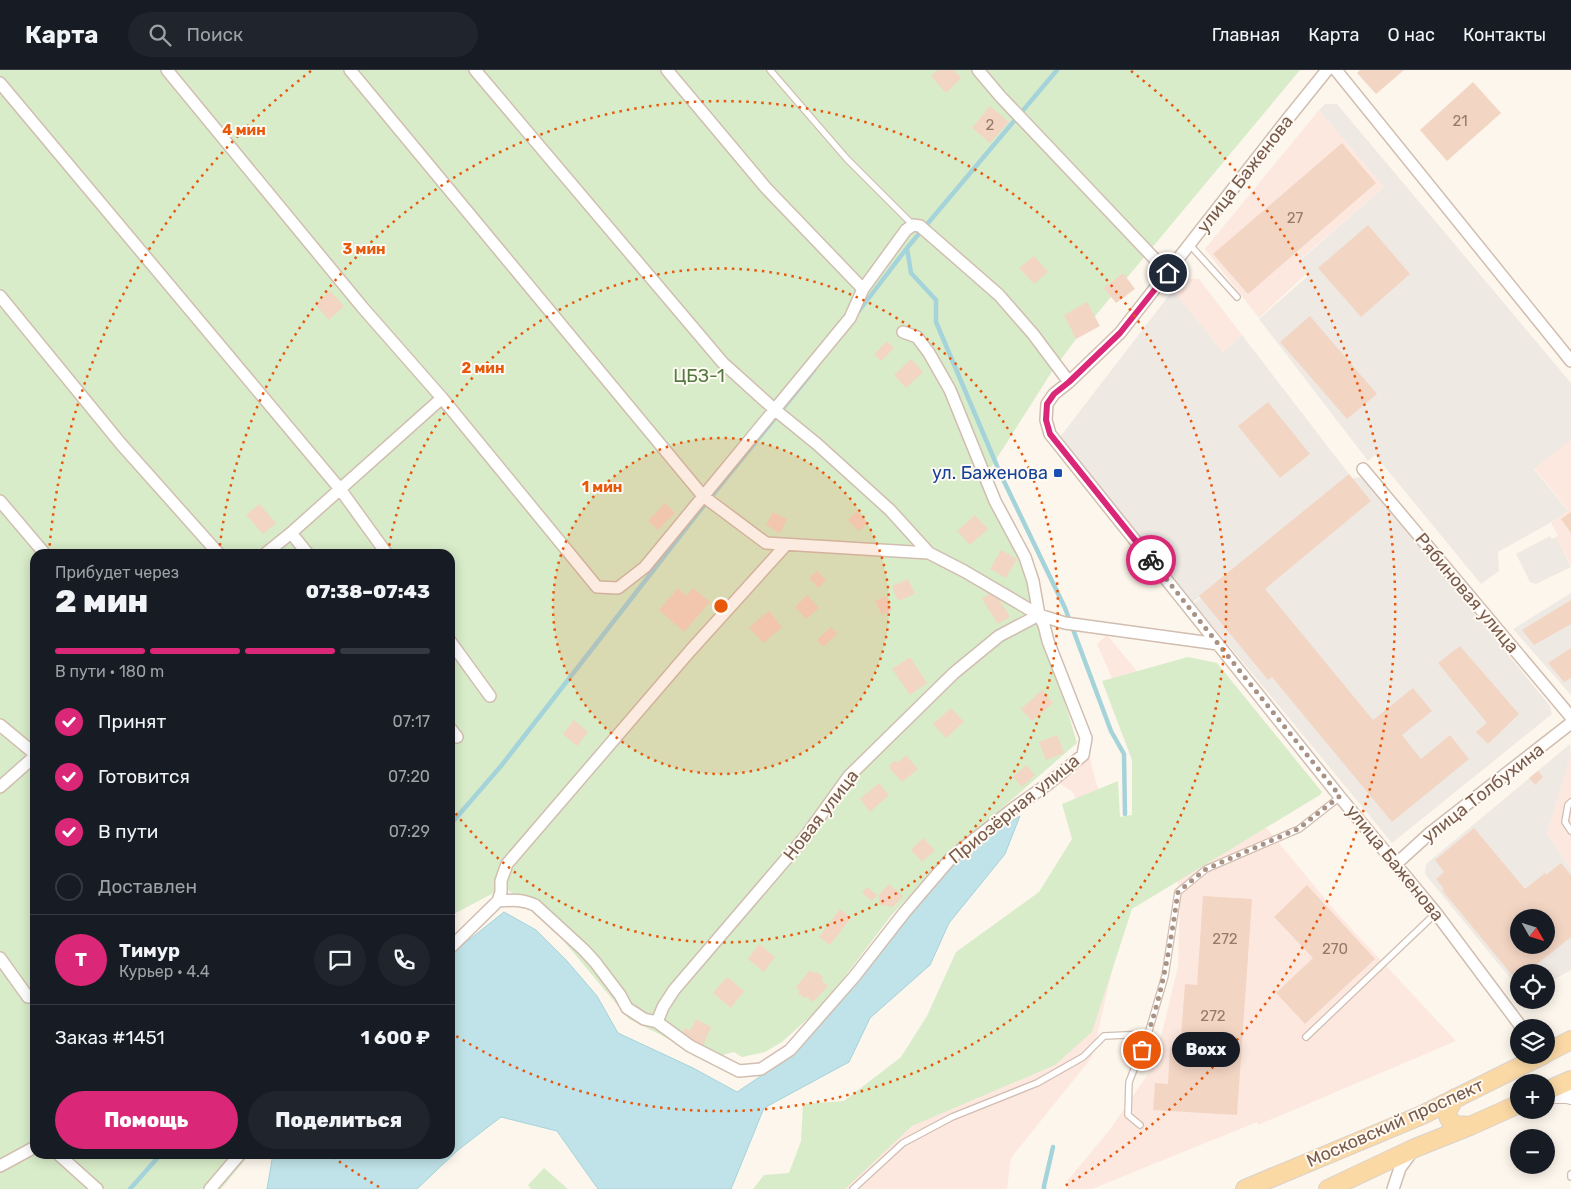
<!DOCTYPE html>
<html lang="ru">
<meta charset="utf-8">
<style>
:root{--surface:#171b24;--page:#20242c;--text:#f1f3f6;--muted:#9ea1a6;--line:#363941;--accent:#db2777}
body{margin:0;font-family:Rubik,sans-serif;background:var(--page);color:var(--text);height:100vh;display:flex;flex-direction:column;font-size:19px;white-space:nowrap}
*{box-sizing:border-box;margin:0}
p{font-size:16px;color:var(--muted)}
.icon{flex:none;width:28px;height:28px;fill:none;stroke:currentColor;stroke-width:2;stroke-linecap:round;stroke-linejoin:round}
.map{position:relative;flex:1;overflow:hidden}
.drawer{position:absolute;left:30px;top:479px;width:425px;height:610px;display:flex;flex-direction:column;background:var(--surface);border-radius:15px;box-shadow:0 2px 12px #0003}
.drawer>*{flex:none}
.needle{width:32px;rotate:129deg}
.fabs{position:absolute;left:1510px;top:839px;display:grid;gap:10px}
.fabs a{display:grid;place-items:center;width:45px;height:45px;border-radius:50%;background:var(--surface);box-shadow:0 2px 12px #0003;font-size:25px}
.pin{position:absolute;display:grid;place-items:center;width:42px;height:42px;color:#fff;margin:-21px;border:2px solid #fff;border-radius:50%;box-shadow:0 1px 5px #0007}
.courier{position:absolute;display:grid;place-items:center;width:50px;height:50px;margin:-25px;border:4px solid #db2777;border-radius:50%;background:#fff;color:#222;box-shadow:0 1px 6px #0007}
.bubble{position:absolute;height:35px;border-radius:18px;background:var(--surface);box-shadow:0 2px 12px #0003;font-size:16px;font-weight:800;line-height:35px;text-align:center}
.headline em{font-style:normal;font-weight:800}
.headline div{display:flex;flex-direction:column-reverse}
.headline{display:flex;align-items:center;justify-content:space-between;height:85px;padding:0 25px}
h1{font-size:32px;font-weight:800;line-height:38px}
.bar{display:grid;grid-template-columns:repeat(4,1fr);gap:8px 5px;align-content:center;height:60px;padding:0 25px}
.bar i{height:6px;border-radius:4px;background:var(--line)}
.bar .current{background:var(--accent)}
.bar p{grid-column:span 4}
.line{display:flex;align-items:center;gap:12px;padding:0 25px;border-top:1px solid var(--line)}
.line div{flex:1}
.round{display:grid;place-items:center;flex:none;width:52px;height:52px;border-radius:26px;background:var(--page)}
ol{padding:0 25px;list-style:none}
li{display:flex;align-items:center;gap:15px;height:55px}
li p{margin-inline-start:auto}
li .icon{padding:5px;border-radius:50%;background:var(--accent);color:#fff;stroke-width:4}
li:last-child{color:var(--muted)}
li i{width:28px;height:28px;border:2px solid var(--line);border-radius:50%}
.button{display:flex;gap:10px;margin-top:auto;padding:10px 25px}
.button a{flex:1;height:58px;border-radius:30px;background:var(--accent);color:#fff;font-size:20px;font-weight:800;line-height:58px;text-align:center}
.button a+a{background:var(--page);color:var(--text)}
header{display:flex;align-items:center;gap:30px;box-sizing:border-box;height:70px;padding:0 25px;background:var(--surface);border-bottom:1px solid var(--line)}
header strong{font-size:24px}
nav{display:flex;gap:28px;margin-inline-start:auto;font-size:18px}
.search{width:350px;height:45px;background:var(--page);display:flex;align-items:center;gap:12px;box-sizing:border-box;padding:0 18px;border-radius:28px;color:var(--muted);font-size:19px}
.map>svg:first-child{display:block}
.commercial{fill:#fde8e0}
.industrial{fill:#efe9e4;fill-rule:evenodd}
.green{fill:#d8ecc9}
.water{fill:#bfe3e8;stroke:#a5d3da}
.lines{fill:none;stroke-linecap:round;stroke-linejoin:round}
.stream{stroke:#a5d3da;stroke-width:4.5}
.building{fill:#f3d5c3;fill-rule:evenodd}
.service-casing{stroke:#d1beb0;stroke-width:8}
.minor-casing{stroke:#d1beb0;stroke-width:14}
.tertiary-casing{stroke:#d1beb0;stroke-width:16}
.primary-casing{stroke:#dad1cd;stroke-width:20}
.service{stroke:#fff;stroke-width:5.5}
.minor{stroke:#fff;stroke-width:11}
.tertiary{stroke:#fff;stroke-width:14}
.primary{stroke:#fbd9a5;stroke-width:18}
.done{stroke:#a89285;stroke-width:5;stroke-dasharray:0 9}
.route{stroke:#db2777;stroke-width:6}
.ring{fill:none;stroke:#e8590c;stroke-width:2.5;stroke-dasharray:2.5 5}
.transit-dot{fill:#1a4fb4;stroke:#fffaf3;stroke-width:2}
.labels{text-anchor:middle;dominant-baseline:central;stroke-width:4;stroke-linejoin:round;paint-order:stroke}
.number-label{font-size:15px;fill:#987a6a}
.street-label{font-size:18px;fill:#7a5c4d;stroke:#fffaf3}
.park-label{font-size:18px;fill:#537a41;stroke:#fffaf3}
.transit-label{font-size:18px;fill:#164399;stroke:#fffaf3;text-anchor:end}
.centre{fill:#e8590c;stroke:#fffaf3;stroke-width:2.5}
.ring-label{font-size:15px;text-anchor:middle;font-weight:bold;fill:#e8590c;stroke:#fffaf3;stroke-width:4;stroke-linejoin:round;paint-order:stroke}
</style>
<header>
<strong>Карта</strong>
<div class="search"><svg class="icon" aria-label="search" viewBox="0 0 24 24"><circle cx="10" cy="10" r="6"/><path d="M15 15l6 6"/></svg>Поиск</div>
<nav><a>Главная</a><a>Карта</a><a>О нас</a><a>Контакты</a></nav>
</header>
<div class="map">
<svg width="1571" height="1119" viewBox="0 0 1571 1119">
<rect width="100%" height="100%" fill="#fdf6ec"/>
<path class="commercial" d="M1319,40L1384,117L1298,191L1307,203L1259,248L1205,179Z
M1183,208L1199,209L1242,265L1223,282L1173,220Z
M1568,371H1571V496L1556,467L1558,465L1551,453L1568,440L1534,398Z
M1107,565L1336,842L1456,971L1258,1055L1257,1052L1092,1119H1068V1110L1111,1058L1154,995L1178,897L1180,821L1144,681L1097,574Z
M1088,677L1093,701L1129,828L1092,987L1011,1088L1007,1119H814L1089,759L1073,722L1050,708Z
M1571,684V799L1547,764Z"/>
<path class="industrial" d="M1325,34H1337L1571,313V371L1568,372L1534,399L1568,441L1548,454L1498,482L1499,501L1481,514L1375,385L1368,391L1259,249L1309,205L1298,192L1384,117L1319,40Z
M1173,220L1223,282L1242,265L1352,408L1363,407L1550,636L1552,644L1392,773L1194,533L1294,454L1193,532L1060,367Z
M1550,466L1552,469L1556,467L1571,497L1536,514L1530,512L1516,484Z
M1571,523V625L1513,559Z
M1570,674L1571,684L1547,764L1571,799V900L1546,914V902H1519V919L1425,804L1426,794ZM1519,848H1546V875H1519Z"/>
<path class="green" d="M0,0H1300L1076,269L1051,303L990,399L1039,545L1077,673L941,791L890,847L840,913L813,944L782,972L765,982L742,987L734,982L709,989L629,949L562,869L505,817L450,846V484H35V1084H250L221,1119H0Z
M1188,587L1217,593L1322,722L1320,725L1132,839L1092,962L1055,995L912,1056L845,1119H753L764,1105L789,1103L801,1071L803,1034L844,1031L901,987L927,946L956,882L1039,822L1072,769L1062,734L1118,711L1120,747L1132,745V690L1102,611Z
M544,1098L568,1119H531L528,1115Z"/>
<path class="water" d="M1020,746L1005,784L949,853L930,895L870,948L849,992L764,1038L731,1119H598L557,1061L501,1047L458,1080L417,1119H267L273,1084H450V885L504,842L536,860L567,891L597,926L618,963L693,998L737,1022L782,992L863,905L960,783Z"/>
<g class="lines">
<path class="stream" d="M907,178L911,203L936,230V252L1000,403L1065,538L1111,661L1124,684L1125,744
M855,246L907,178L1057,0
M450,755L501,696L694,448L814,300
M130,1119L161,1084
M1044,1119V1116L1053,1077"/>
</g>
<path class="building" d="M938,0H954L961,8L946,23L931,6Z
M1360,0H1404L1376,24L1357,3Z
M1473,12L1501,43L1447,91L1420,60Z
M990,36L1009,52L990,73L972,58Z
M1342,73L1376,113L1248,224L1213,184Z
M1368,155L1410,204L1361,247L1318,198Z
M1034,186L1048,202L1034,214L1019,198Z
M1123,203L1135,219L1116,233L1104,218Z
M330,221L344,236L329,250L315,234Z
M1087,232L1100,256L1076,269L1064,245Z
M1310,246L1377,324L1347,349L1280,272Z
M887,271L894,278L881,291L874,284Z
M911,289L923,302L906,318L894,305Z
M1268,332L1310,384L1280,408L1238,356Z
M1349,404L1371,431L1265,519L1373,650L1413,618L1432,641L1402,665L1421,689L1450,665L1469,689L1392,752L1272,607L1268,610L1199,526Z
M665,433L675,443L658,460L648,451Z
M259,434L276,453L263,464L246,445Z
M857,441L868,452L859,461L848,450Z
M773,442L787,449L780,463L766,455Z
M1571,442V463L1561,449Z
M975,445L988,459L970,475L957,461Z
M1001,480L1017,489L1006,508L990,499Z
M817,501L826,510L819,518L809,508Z
M908,509L915,524L898,531L892,516Z
M678,518L686,526L693,518L710,532L684,562L659,540Z
M994,521L1010,547L998,554L982,529Z
M807,525L819,538L806,549L795,537Z
M886,526L892,540L882,545L875,531Z
M1571,530V554L1534,575L1522,560Z
M769,541L782,557L763,573L749,557Z
M831,557L837,564L823,577L817,570Z
M1460,576L1519,644L1488,674L1476,662L1487,653L1438,593Z
M1571,578V608L1564,612L1548,593Z
M910,587L927,613L910,625L892,599Z
M1042,620L1053,633L1032,651L1021,639Z
M951,638L964,652L946,668L933,654Z
M574,650L588,662L577,676L563,664Z
M1057,665L1064,683L1046,690L1039,672Z
M906,685L918,699L902,712L890,699V695L894,691L898,692Z
M1026,695L1035,705L1022,717L1013,707Z
M1538,701L1543,707L1535,715L1529,708Z
M879,713L889,725L870,742L860,729Z
M1474,758L1525,819L1545,803L1546,805L1561,793L1571,805V867L1527,902H1519V909L1517,911L1442,820L1444,819L1436,809L1444,802L1435,790ZM1519,848H1546V875H1519Z
M923,768L935,780L922,792L911,780Z
M889,814L903,826L892,838L887,835L882,836L879,833L880,828L878,826Z
M1307,815L1375,889L1305,954L1276,923L1313,888L1274,847Z
M867,817L877,825L872,831L862,823Z
M1203,826L1252,829L1237,1045L1153,1040L1155,1013L1168,1014L1170,977L1180,978L1185,914L1197,915Z
M840,839L851,848L830,875L819,867Z
M759,874L775,887L764,902L748,889Z
M810,900L814,903L817,902L823,907L822,911L828,916L813,932L807,927L804,928L798,923L799,920L796,917Z
M727,907L744,921L731,938L713,923Z
M696,949L711,957L701,980L679,969L685,958L690,961Z"/>
<g class="lines">
<defs>
<path id="service" d="M770,0L847,89L913,155
M1190,175L1237,227
M1571,732L1568,735L1565,752L1571,761
M1306,967L1436,843
M1140,1055L1128,1045L1129,1012L1148,964
M1571,1104V1107
M853,1119L903,1073L952,1047L1037,1013L1083,987L1104,966L1148,964L1165,906L1178,822L1206,799L1299,759L1340,727"/>
<path id="minor" d="M167,0L363,238L442,328
M350,0L703,426L766,473L929,483L964,501L1039,545L1065,553L1218,574
M475,0L723,293L774,339L817,374L890,440L929,483
M667,0L766,118L863,219
M978,0L1000,26L1168,203
M1327,0L1286,51L1120,263L1069,312L1054,324L1047,334L1046,350L1050,364L1340,727L1436,843L1522,958
M1336,0L1571,291
M0,13L340,419L387,484
M0,226L121,374L219,484
M1363,399L1571,647
M0,431L45,484
M291,463L308,484
M265,484L291,463L442,328L597,517L618,518L645,497L850,248L863,219L906,160L913,155L920,156L999,225L1033,264L1069,312
M450,571L490,626
M0,655L35,684
M450,658L457,667
M0,717L35,686
M1396,794L1430,763L1571,653
M498,831C512,830 522,829 535,835L584,880L595,892L620,925L627,938L644,949L657,952L663,937L674,920L805,767L849,706L954,603L999,566L1039,545
M450,878L498,831L501,822V811L507,794L690,581L785,476
M0,888L28,927
M657,952L690,976L739,1001L761,999L790,980L854,907L904,843L952,787L1014,738L1048,714L1083,685L1086,668L1048,571L1044,555L1039,545L1033,511L1025,487L995,431L950,320L929,283L917,267L903,262
M58,1084L97,1119
M0,1096L35,1077
M210,1119L240,1084
M1393,1119L1400,1098L1411,1083"/>
<path id="tertiary" d="M1546,1026H1567L1571,1027"/>
<path id="primary" d="M1546,983L1571,970
M1546,1021L1571,1010
M1455,1028C1448,1040 1443,1043 1454,1055L1470,1056
M1245,1119L1422,1045L1543,985
M1328,1119L1415,1078L1470,1056L1519,1034"/>
</defs>
<use href="#service" class="service-casing"/>
<use href="#minor" class="minor-casing"/>
<use href="#tertiary" class="tertiary-casing"/>
<use href="#primary" class="primary-casing"/>
<use href="#service" class="service"/>
<use href="#minor" class="minor"/>
<use href="#tertiary" class="tertiary"/>
<use href="#primary" class="primary"/>
</g>
<g class="lines">
<path class="done" d="M1142,980C1162,929 1170,876 1178,822L1206,799L1298,759L1340,726L1151,490"/>
<path class="route" d="M1151,490L1050,364L1046,350L1047,334L1054,324L1069,312L1120,263L1168,203"/>
</g>
<circle cx="721" cy="536" r="168" fill="#e8590c" fill-opacity=".12"/>
<g class="ring">
<circle cx="721" cy="536" r="168"/>
<path d="M388 483A337 337 0 1 1 450 736"/>
<path d="M219 483A505 505 0 1 1 453 964"/>
<path d="M379 1117A674 674 0 0 1 330 1085M49 483A674 674 0 0 1 311 1M1131 1A674 674 0 0 1 1063 1117"/>
</g>
<rect class="transit-dot" x="1053" y="398" width="10" height="10" rx="2.5"/>
<g class="labels">
<g class="number-label">
<text x="1460" y="51">21</text>
<text x="990" y="55">2</text>
<text x="1295" y="148">27</text>
<text x="1225" y="869">272</text>
<text x="1335" y="879">270</text>
<text x="1213" y="946">272</text>
</g>
<g class="street-label">
<text transform="translate(1245 104) rotate(-52)">улица Баженова</text>
<text transform="translate(1467 523) rotate(50)">Рябиновая улица</text>
<text transform="translate(1483 723) rotate(-38)">улица Толбухина</text>
<text transform="translate(1014 739) rotate(-39)">Приозёрная улица</text>
<text transform="translate(821 745) rotate(-52)">Новая улица</text>
<text transform="translate(1395 793) rotate(51)">улица Баженова</text>
<text transform="translate(1395 1053) rotate(-24)">Московский проспект</text>
</g>
<g class="park-label">
<text x="699" y="306">ЦБЗ-1</text>
</g>
<g class="transit-label">
<text x="1048" y="403">ул. Баженова</text>
</g>
</g>
<circle cx="721" cy="536" r="8" class="centre"/>
<g class="ring-label">
<text x="244" y="65">4 мин</text>
<text x="364" y="184">3 мин</text>
<text x="483" y="303">2 мин</text>
<text x="602" y="422">1 мин</text>
</g>
</svg>
<div class="fabs">
<a><svg class="needle" viewBox="-14 -14 28 28"><path d="M0-13l5 13h-10z" fill="#e53935"/><path d="M0 13l5-13h-10z" fill="#9ea1a6"/></svg></a>
<a><svg class="icon" aria-label="locate" viewBox="0 0 24 24"><circle cx="12" cy="12" r="6"/><path d="M12 2v4M12 18v4M2 12h4M18 12h4"/></svg></a>
<a><svg class="icon" aria-label="layers" viewBox="0 0 24 24"><path d="M12 4l9 5-9 5-9-5zM3 14l9 5 9-5"/></svg></a>
<a>+</a>
<a>−</a>
</div>
<div class="pin" style="left:1142px;top:980px;background:#ea580c"><svg class="icon" aria-label="bag" viewBox="0 0 24 24"><path d="M5 8h14l-1 12H6zM9 8a3 3 0 0 1 6 0"/></svg></div>
<div class="pin" style="left:1168px;top:203px;background:#1f2937"><svg class="icon" aria-label="home" viewBox="0 0 24 24"><path d="M3 11l9-7 9 7M6 9v11h12V9"/></svg></div>
<div class="courier" style="left:1151px;top:490px"><svg class="icon" aria-label="bike" viewBox="0 0 24 24"><circle cx="6" cy="16" r="4"/><circle cx="18" cy="16" r="4"/><path d="M6 16l4-8h5l3 8M10 8l3 8H6M13 5h3"/></svg></div>
<div class="bubble" style="left:1172px;top:962px;width:68px">Boxx</div>
<section class="drawer">
<div class="headline"><div><h1>2 мин</h1><p>Прибудет через</p></div><em>07:38–07:43</em></div>
<div class="bar"><i class="current"></i><i class="current"></i><i class="current"></i><i></i><p>В пути · 180 m</p></div>
<ol>
<li><svg class="icon" aria-label="check" viewBox="0 0 24 24"><path d="M5 12l5 5 9-10"/></svg>Принят<p>07:17</p></li>
<li><svg class="icon" aria-label="check" viewBox="0 0 24 24"><path d="M5 12l5 5 9-10"/></svg>Готовится<p>07:20</p></li>
<li><svg class="icon" aria-label="check" viewBox="0 0 24 24"><path d="M5 12l5 5 9-10"/></svg>В пути<p>07:29</p></li>
<li><i></i>Доставлен</li>
</ol>
<div class="line" style="height:90px"><b class="round" style="background:var(--accent);color:#fff">Т</b><div><b>Тимур</b><p>Курьер · 4.4</p></div><a class="round"><svg class="icon" aria-label="chat" viewBox="0 0 24 24"><path d="M4 5h16v11H9l-5 4z"/></svg></a><a class="round"><svg class="icon" aria-label="phone" viewBox="0 0 24 24"><path d="M5 4h4l2 5-3 2q2 4 5 5l2-3 5 2v4C11 20 4 13 5 4z"/></svg></a></div>
<div class="line" style="height:65px"><div>Заказ #1451</div><b>1 600 ₽</b></div>
<div class="button"><a>Помощь</a><a>Поделиться</a></div>
</section>
</div>
